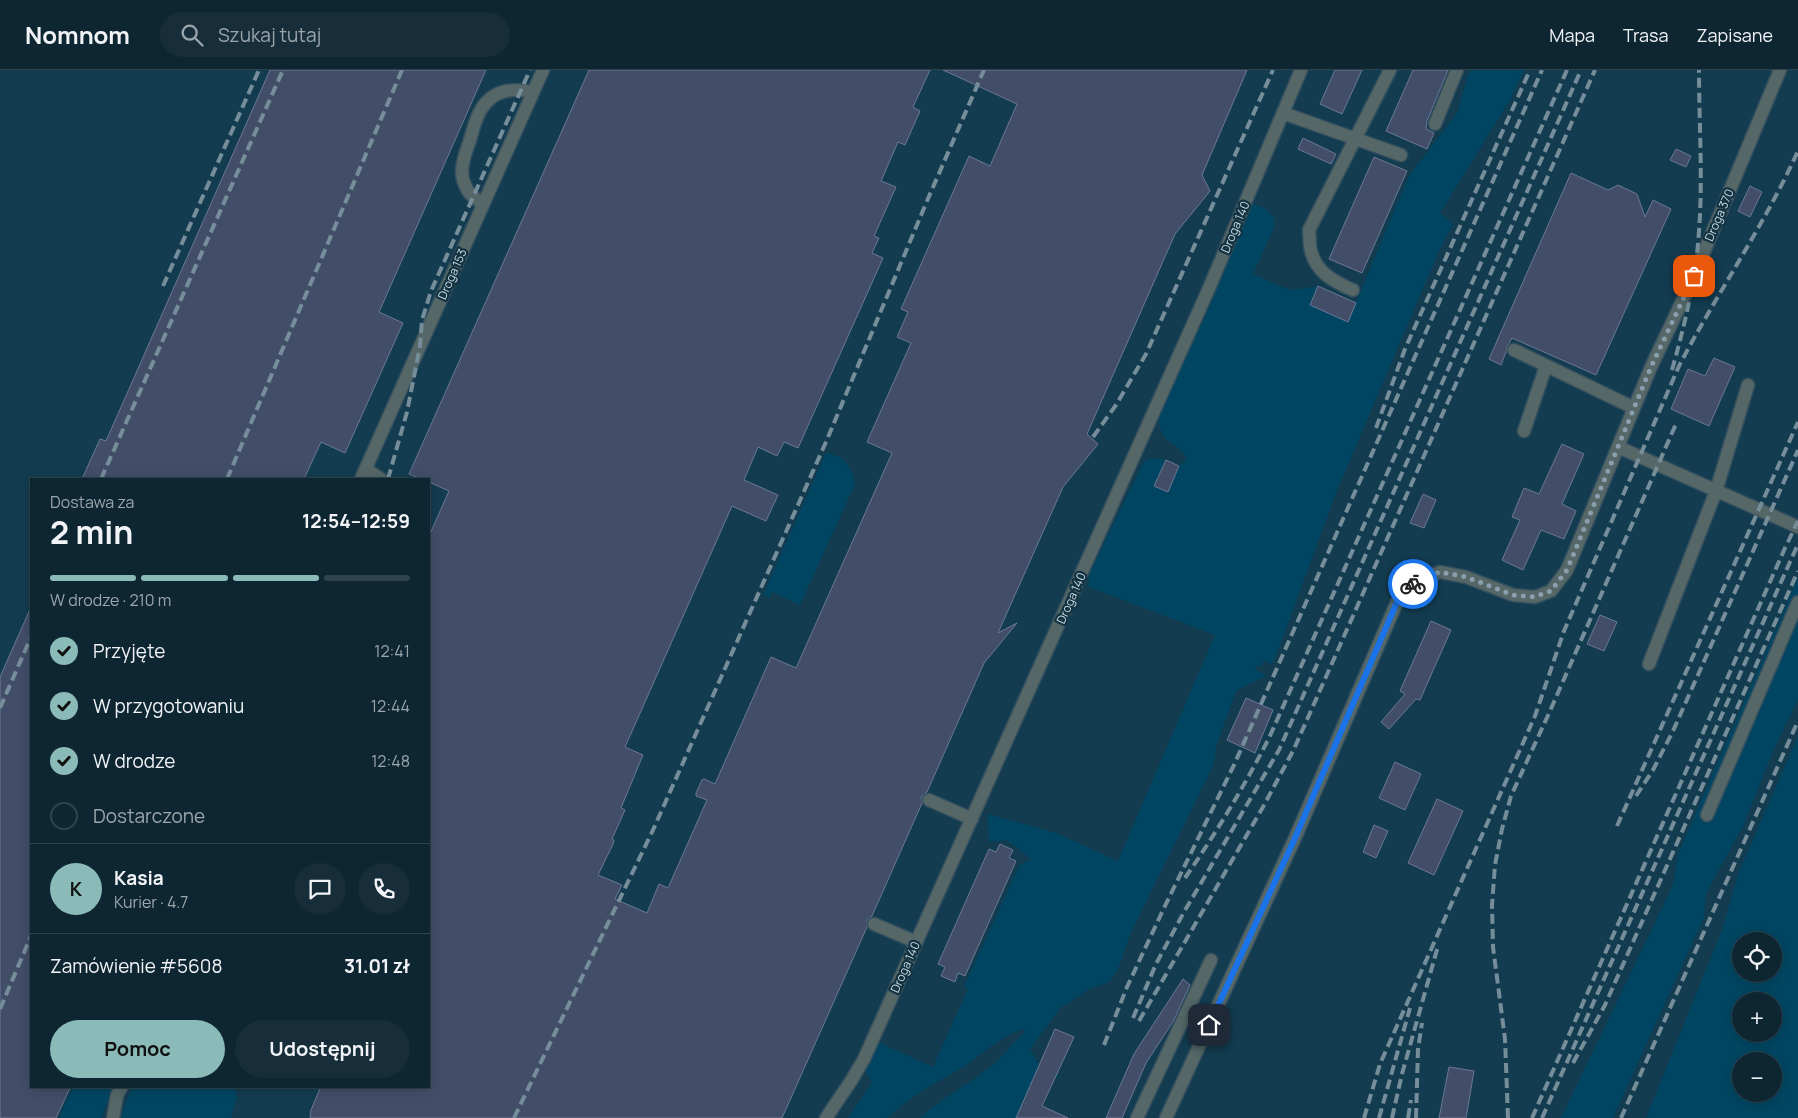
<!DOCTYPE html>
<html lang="pl">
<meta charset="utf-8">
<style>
:root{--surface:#0e2632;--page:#172e3a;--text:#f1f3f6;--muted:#9ba5ac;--line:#2e434d;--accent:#8bbbb9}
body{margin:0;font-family:Manrope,sans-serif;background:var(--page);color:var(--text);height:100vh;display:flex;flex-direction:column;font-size:19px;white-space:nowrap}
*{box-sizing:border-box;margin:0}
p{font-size:16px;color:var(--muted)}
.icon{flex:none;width:28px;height:28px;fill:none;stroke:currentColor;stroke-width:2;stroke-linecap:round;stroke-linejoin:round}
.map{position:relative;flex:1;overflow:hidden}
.details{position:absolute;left:30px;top:408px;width:400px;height:610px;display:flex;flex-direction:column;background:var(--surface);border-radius:0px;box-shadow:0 2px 12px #0003,0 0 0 1px var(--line)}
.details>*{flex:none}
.controls{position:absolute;left:1732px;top:862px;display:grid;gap:10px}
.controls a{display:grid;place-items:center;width:50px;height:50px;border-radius:50%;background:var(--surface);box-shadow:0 2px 12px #0003,0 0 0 1px var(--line);font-size:25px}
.pin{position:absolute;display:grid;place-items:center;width:42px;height:42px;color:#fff;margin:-21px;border-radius:10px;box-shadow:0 2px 8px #0006}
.courier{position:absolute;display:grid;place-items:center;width:50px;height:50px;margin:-25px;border:4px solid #1a73e8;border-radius:50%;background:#fff;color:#222;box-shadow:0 1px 6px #0007}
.overview em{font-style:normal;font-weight:700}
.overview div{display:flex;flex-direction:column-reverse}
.overview{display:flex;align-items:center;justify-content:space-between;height:85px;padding:0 20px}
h1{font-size:32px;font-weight:700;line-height:38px}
.bar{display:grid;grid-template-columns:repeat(4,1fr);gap:8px 5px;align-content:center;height:60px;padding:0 20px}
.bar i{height:6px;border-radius:4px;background:var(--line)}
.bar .selected{background:var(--accent)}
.bar p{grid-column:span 4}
.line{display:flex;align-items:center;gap:12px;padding:0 20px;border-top:1px solid var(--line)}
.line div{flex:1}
.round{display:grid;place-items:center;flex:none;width:52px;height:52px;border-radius:26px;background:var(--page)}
ol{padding:0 20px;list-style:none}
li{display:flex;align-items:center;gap:15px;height:55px}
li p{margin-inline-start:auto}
li .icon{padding:5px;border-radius:50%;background:var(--accent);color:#111;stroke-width:4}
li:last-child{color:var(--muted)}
li i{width:28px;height:28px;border:2px solid var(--line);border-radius:50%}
.cta{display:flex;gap:10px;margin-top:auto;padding:10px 20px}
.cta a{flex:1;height:58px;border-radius:30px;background:var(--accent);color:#111;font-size:20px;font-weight:700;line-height:58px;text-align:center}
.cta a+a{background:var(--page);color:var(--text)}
header{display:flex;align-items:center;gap:30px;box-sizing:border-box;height:70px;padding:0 25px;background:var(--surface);border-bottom:1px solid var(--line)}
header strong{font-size:24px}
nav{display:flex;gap:28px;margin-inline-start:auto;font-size:18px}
.search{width:350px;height:45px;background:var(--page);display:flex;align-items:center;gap:12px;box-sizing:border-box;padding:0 18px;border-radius:28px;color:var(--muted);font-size:19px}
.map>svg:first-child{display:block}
.built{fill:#133c50;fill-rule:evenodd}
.green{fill:#004662;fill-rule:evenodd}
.building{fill:#424e68;stroke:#6c7895}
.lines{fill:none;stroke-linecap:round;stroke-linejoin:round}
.minor-casing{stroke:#34505f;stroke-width:15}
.minor{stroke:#556767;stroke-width:12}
.rail{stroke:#768d9a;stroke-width:4;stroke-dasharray:10 5;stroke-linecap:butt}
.done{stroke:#899fab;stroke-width:5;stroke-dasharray:0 9}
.route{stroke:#1a73e8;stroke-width:6}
.labels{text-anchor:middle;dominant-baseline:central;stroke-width:4.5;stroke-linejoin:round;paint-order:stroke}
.street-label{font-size:12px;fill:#c9dae4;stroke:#133242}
</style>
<header>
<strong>Nomnom</strong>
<div class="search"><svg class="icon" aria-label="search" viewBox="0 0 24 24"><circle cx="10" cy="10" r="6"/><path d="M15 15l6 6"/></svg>Szukaj tutaj</div>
<nav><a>Mapa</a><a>Trasa</a><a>Zapisane</a></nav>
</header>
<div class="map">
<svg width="1798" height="1048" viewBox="0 0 1798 1048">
<rect width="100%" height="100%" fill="#133242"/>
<path class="built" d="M0,0H1798V1048H0ZM31,409H429V1016H31ZM1741,871H1774V904H1741ZM1741,931H1774V964H1741ZM1741,991H1774V1024H1741Z"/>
<path class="green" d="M1471,0H1524L1510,30L1440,143L1453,154L1439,181L1338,418L1278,580L1272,594L1264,590L1261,597L1257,595L1255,600L1267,605L1236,621L1216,676L1214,694L1132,860L1118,899L1109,912L1089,919L1060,938L1030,979L1040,996L1059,1005L1016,1048H920C941,1028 967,1015 989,998C1002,988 1012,973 1025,962L1023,959C1001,966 986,981 968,994C958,1001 947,1006 937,1012C920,1022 902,1034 887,1048H848L872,1013L865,999L878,972L933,997L968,919L964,917L1019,796L1031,789L1007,770L989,772L988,744L1056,763L1118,791L1215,565L1089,517V504L1144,391L1153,388L1166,390L1154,416L1168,422L1179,396L1187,389C1174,366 1159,377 1159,344L1207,242L1253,134L1265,138L1274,148V157L1253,204L1279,216L1294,220L1318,216L1310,235L1348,251L1409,106L1457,43L1468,5Z
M826,383C844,385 852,397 855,414L800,535L772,522L769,528L763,525Z
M1798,508V630L1772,683L1744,754L1706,823L1704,847L1613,1048H1559L1562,1046L1673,815L1678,784Z
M1798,666V1048H1646L1722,860L1738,804ZM1774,871V904H1741V871ZM1741,931H1774V964H1741ZM1741,991H1774V1024H1741Z
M73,1016H114L101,1048H59Z
M134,1016H233L237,1026L231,1048H121L127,1029Z"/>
<path class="building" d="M270,0H486L379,242L403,253L345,383L321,372L304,409H82L100,369L106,371Z
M589,0H930L913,37L920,41L905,75L898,72L881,111L896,117L874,166L879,168L872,183L883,188L798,378L784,372L777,386L758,377L744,410L778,425L766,451L732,436L625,677L643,685L621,738L625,740L612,769L614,770L613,774L598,805L622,815L615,829L647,843L659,814L668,818L707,730L696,726V723L702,710L704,709L715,714L771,587L796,598L892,383L867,372L911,273L897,267L908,242L901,239L969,86L990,96L1017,34L943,0H1247L1202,105L1210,121L1175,164L1087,364L1098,374L1063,417L998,563L1017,553L984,593L927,722L921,727L922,733L872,846L867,850V857L782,1048H310L311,1040L321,1016H429V466L449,421L429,412V409H421L409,404Z
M1335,0H1362L1342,44L1320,34Z
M1413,0H1448L1427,51L1426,59L1434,63L1427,79L1386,61Z
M1303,68L1336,84L1331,94L1298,79Z
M1676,79L1691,86L1686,97L1670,90Z
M1374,87L1407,101L1362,203L1329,189Z
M1571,103L1608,120L1618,115L1637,124L1645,147L1653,130L1671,139L1596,305L1512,268L1507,277L1506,282L1501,295L1489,289Z
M1750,116L1762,122L1750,147L1738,141Z
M1318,216L1356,233L1348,252L1310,235Z
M1714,288L1735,297L1709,356L1671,339L1688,299L1705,306Z
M1562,374L1584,384L1562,434L1576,441L1564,469L1541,460L1523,500L1502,490L1520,450L1512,447L1524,418L1539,424Z
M1166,390L1179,396L1168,422L1154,416Z
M1423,424L1436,430L1424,458L1410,453Z
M31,537V1016H71L56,1048H0V607Z
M1600,545L1617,552L1604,581L1587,574Z
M1431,551L1451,560L1420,630L1416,629L1389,659L1381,652L1405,624L1400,621Z
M1246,628L1273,640L1255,683L1227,670Z
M1395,692L1421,704L1405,740L1379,728Z
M1437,729L1463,741L1434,805L1408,793Z
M1374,755L1388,761L1376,788L1363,782Z
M1000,774L1013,780L1009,788L1016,791L965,906L958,903L955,912L941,906L945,897L938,894L989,779L996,782Z
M1183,909L1190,915L1174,950L1146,993L1122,1048H1106L1134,984Z
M1055,959L1074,967L1042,1036L1068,1048H1016Z
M1449,997L1474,1001L1466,1048H1439Z"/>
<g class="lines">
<defs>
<path id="minor" d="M1283,43L1401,85
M1435,54L1457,0
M483,134C476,129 468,124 465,115C458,100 465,85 470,70C473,60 476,46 482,38C494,19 513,18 533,22
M1353,220C1334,212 1316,202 1311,181C1309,174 1310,167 1309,160L1390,0
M1514,280L1634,338
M1524,361L1546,296
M1618,377L1798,457
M366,399L381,409
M361,409L543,0
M1649,594L1716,421L1748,315
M929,730L972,749
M1707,745L1798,532
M874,854L916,872
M113,1048L117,1025L122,1016
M826,1048L851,1011L864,989L1210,216L1301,0
M1137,1048L1211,890
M1166,1048L1295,768L1397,532L1416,511L1440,502L1466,507L1513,525L1535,527L1551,521L1567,500L1651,297L1694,206L1780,0"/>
</defs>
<use href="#minor" class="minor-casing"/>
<use href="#minor" class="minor"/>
<path class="rail" d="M163,216L259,0
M1672,300C1685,254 1696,208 1699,161C1703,109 1699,52 1699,0
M1376,358L1405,279L1530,0
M1093,367L1116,335L1146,284L1273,0
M101,409L283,0
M227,409L402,0
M388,409L407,342L420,276L422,250L431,221L530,0
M0,638L31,567
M1636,726L1653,700L1673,661L1798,380
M1617,756L1798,352
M1185,808C1216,763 1244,717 1269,668L1567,0
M0,939L31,866
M1133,948L1156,894L1184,842L1279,680L1581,0
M1139,951L1263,737L1294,679L1595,0
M1104,975L1127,917L1164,838L1234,695L1542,0
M1573,993L1605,935L1798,501
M514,1048L653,760L826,372L927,131L984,0
M1364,1048L1380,994L1535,646L1564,561L1679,296C1717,223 1764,156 1798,81
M1379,1048L1410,938
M1392,1048L1402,1004L1438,876
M1408,1048L1411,1030
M1416,1048L1418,979L1422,953
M1508,1048L1505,969L1493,877L1492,835L1495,795L1502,759L1511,726L1550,641L1676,354
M1532,1048L1785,478L1798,451
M1542,1048L1798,474
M1621,1048L1798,651"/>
</g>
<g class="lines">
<path class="done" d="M1413,514L1416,511L1440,502L1466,507L1513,525L1534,527L1551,521L1567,500L1651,297L1694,206"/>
<path class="route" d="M1209,955L1295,768L1397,532L1413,514"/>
</g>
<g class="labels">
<g class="street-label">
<text transform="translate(1719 145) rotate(-67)">Droga 370</text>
<text transform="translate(1235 157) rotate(-67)">Droga 140</text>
<text transform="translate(452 204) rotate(-66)">Droga 153</text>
<text transform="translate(1071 528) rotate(-66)">Droga 140</text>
<text transform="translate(905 897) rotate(-66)">Droga 140</text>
</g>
</g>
</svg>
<div class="controls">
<a><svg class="icon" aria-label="locate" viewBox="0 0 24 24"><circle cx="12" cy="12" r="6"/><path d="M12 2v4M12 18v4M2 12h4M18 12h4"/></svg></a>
<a>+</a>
<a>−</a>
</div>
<div class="pin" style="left:1694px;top:206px;background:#ea580c"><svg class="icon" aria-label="bag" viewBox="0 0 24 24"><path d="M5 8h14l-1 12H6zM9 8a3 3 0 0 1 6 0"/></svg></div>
<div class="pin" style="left:1209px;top:955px;background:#1f2937"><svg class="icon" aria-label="home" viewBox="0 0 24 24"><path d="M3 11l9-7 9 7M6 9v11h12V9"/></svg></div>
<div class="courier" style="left:1413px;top:514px"><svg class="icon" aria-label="bike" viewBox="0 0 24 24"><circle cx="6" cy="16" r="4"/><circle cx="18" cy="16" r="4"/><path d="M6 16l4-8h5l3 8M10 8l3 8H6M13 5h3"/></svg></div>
<section class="details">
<div class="overview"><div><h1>2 min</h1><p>Dostawa za</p></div><em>12:54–12:59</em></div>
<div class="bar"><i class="selected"></i><i class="selected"></i><i class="selected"></i><i></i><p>W drodze · 210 m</p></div>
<ol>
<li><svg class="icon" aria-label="check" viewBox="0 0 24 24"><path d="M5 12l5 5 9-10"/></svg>Przyjęte<p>12:41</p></li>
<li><svg class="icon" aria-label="check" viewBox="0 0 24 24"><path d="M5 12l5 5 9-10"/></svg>W przygotowaniu<p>12:44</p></li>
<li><svg class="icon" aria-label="check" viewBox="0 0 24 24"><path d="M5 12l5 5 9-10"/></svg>W drodze<p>12:48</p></li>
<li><i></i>Dostarczone</li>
</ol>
<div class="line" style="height:90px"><b class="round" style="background:var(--accent);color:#111">K</b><div><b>Kasia</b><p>Kurier · 4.7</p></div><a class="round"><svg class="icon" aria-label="chat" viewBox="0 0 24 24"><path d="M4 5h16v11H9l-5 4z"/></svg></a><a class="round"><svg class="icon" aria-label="phone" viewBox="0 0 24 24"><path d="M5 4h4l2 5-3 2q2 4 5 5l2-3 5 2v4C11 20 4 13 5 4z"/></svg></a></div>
<div class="line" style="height:65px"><div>Zamówienie #5608</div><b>31.01 zł</b></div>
<div class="cta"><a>Pomoc</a><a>Udostępnij</a></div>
</section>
</div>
